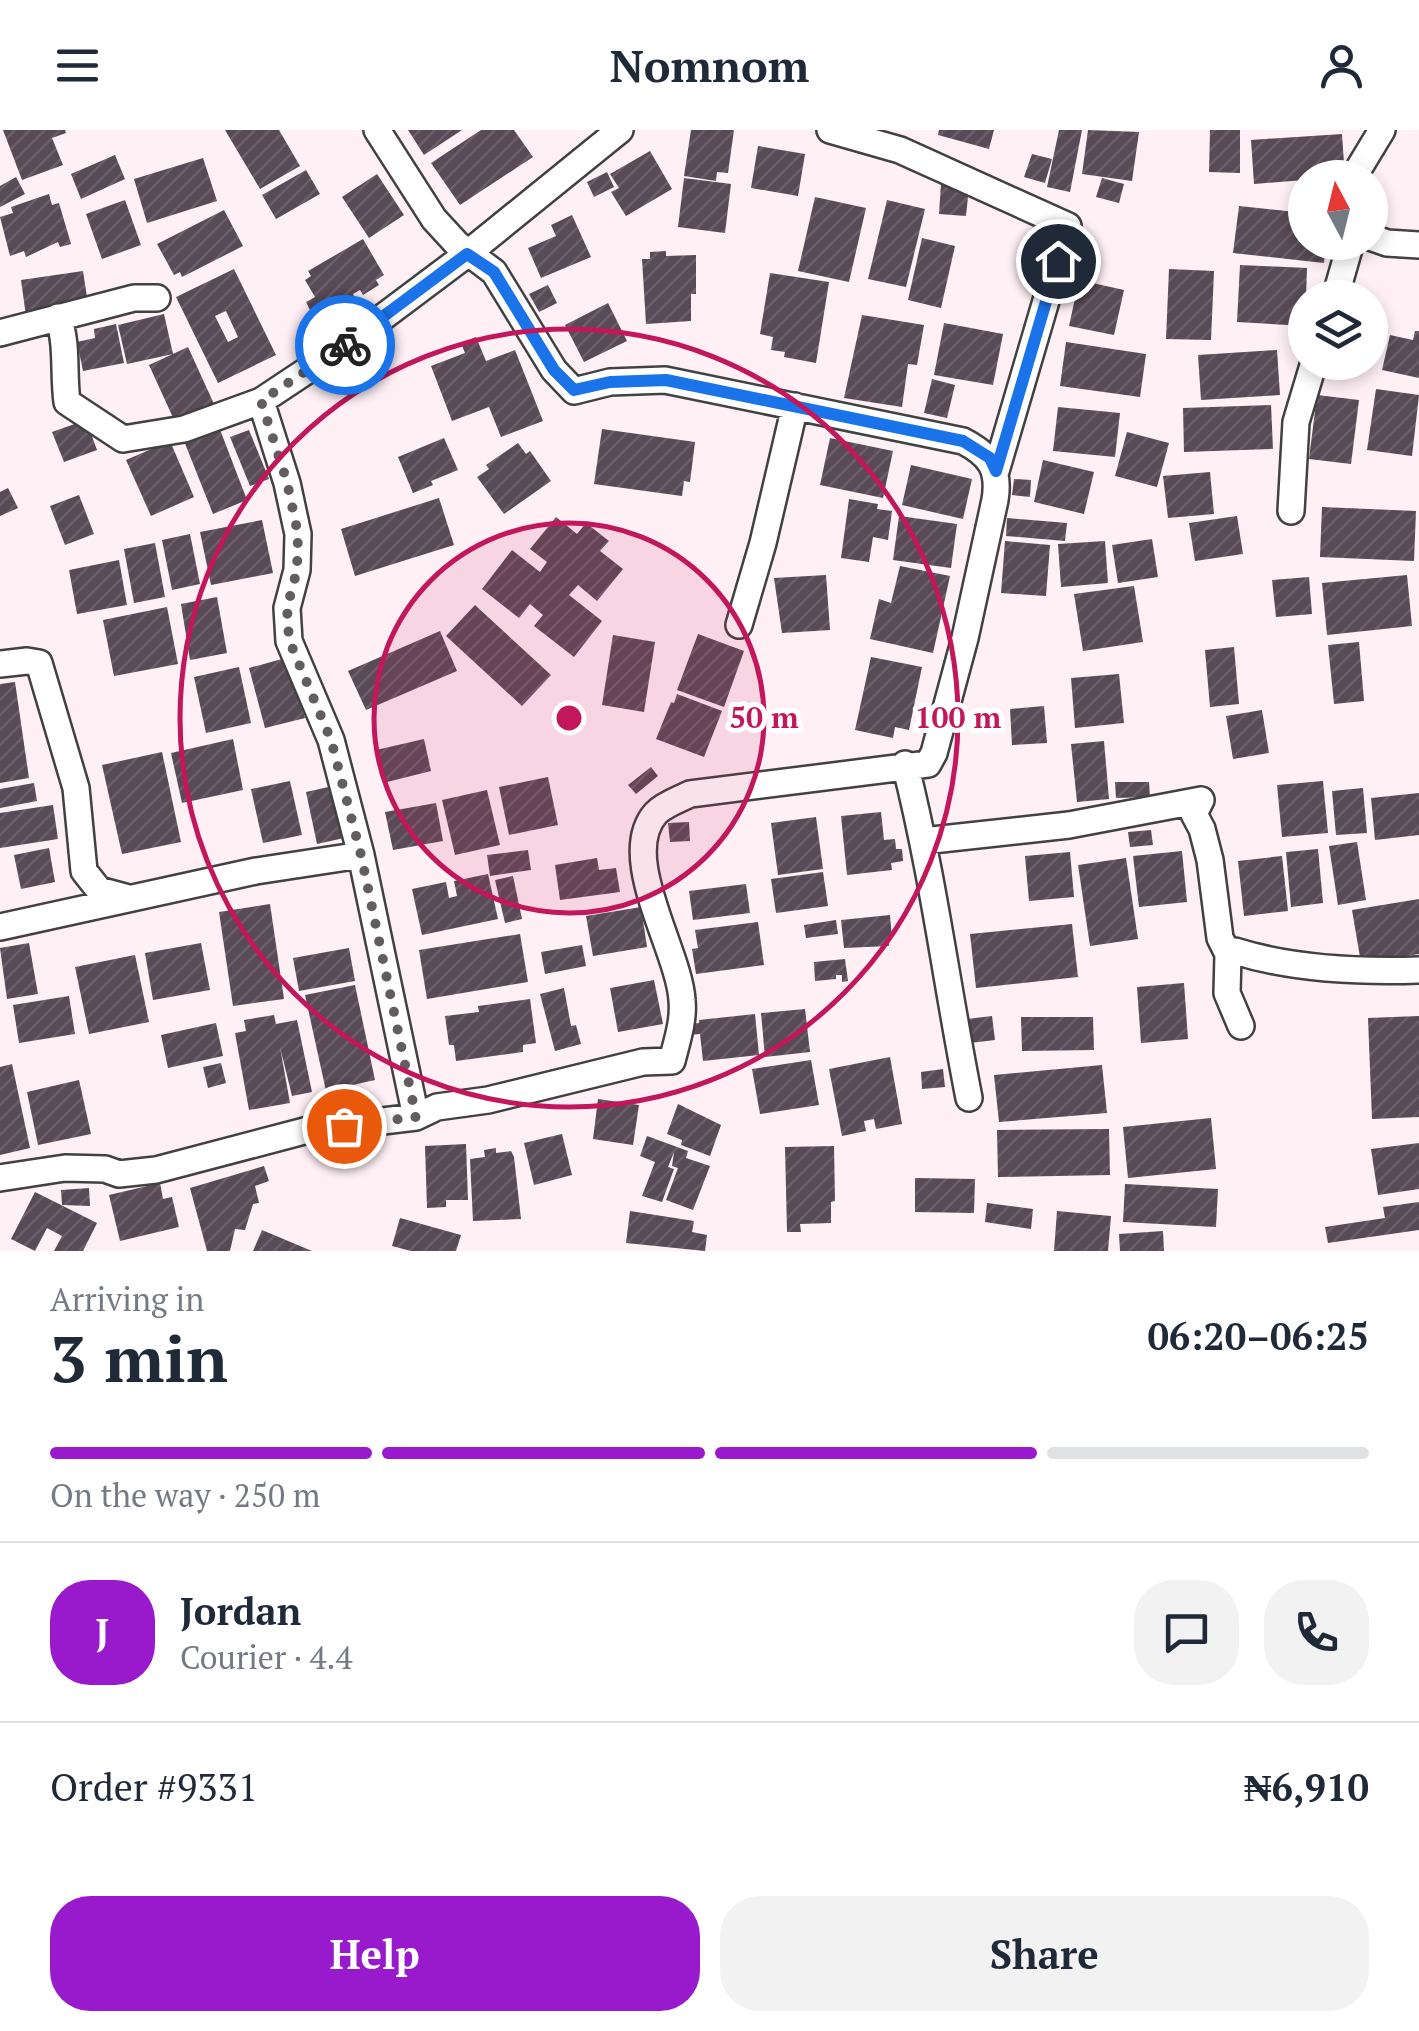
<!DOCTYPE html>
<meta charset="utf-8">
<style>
:root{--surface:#fff;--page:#f2f2f3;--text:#1f2937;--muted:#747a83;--line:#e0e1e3;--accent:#9919cc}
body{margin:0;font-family:"PT Serif",serif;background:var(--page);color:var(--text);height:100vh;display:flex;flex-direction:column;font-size:38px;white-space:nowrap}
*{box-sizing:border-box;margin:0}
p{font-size:32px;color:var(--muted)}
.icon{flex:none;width:55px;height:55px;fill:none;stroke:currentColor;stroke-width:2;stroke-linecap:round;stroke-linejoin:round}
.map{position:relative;height:1121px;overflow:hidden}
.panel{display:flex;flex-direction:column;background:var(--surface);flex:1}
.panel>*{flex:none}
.needle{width:65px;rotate:353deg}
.tools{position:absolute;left:1288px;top:30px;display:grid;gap:20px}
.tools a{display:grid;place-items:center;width:100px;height:100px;border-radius:50%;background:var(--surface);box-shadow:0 5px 15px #0003;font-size:50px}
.pin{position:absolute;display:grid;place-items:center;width:85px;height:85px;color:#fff;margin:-42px;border:5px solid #fff;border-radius:50%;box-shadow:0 2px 10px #0007}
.courier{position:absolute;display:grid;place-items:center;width:100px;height:100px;margin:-50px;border:8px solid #1a73e8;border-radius:50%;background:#fff;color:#222;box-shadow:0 2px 12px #0007}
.summary em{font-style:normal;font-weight:600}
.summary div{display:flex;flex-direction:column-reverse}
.summary{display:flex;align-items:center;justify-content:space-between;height:170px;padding:0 50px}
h1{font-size:65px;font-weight:600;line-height:75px}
.bar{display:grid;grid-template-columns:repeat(4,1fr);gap:15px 10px;align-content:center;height:120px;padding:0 50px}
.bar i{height:12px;border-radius:8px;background:var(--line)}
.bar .selected{background:var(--accent)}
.bar p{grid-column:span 4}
.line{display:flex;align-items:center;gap:25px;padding:0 50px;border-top:2px solid var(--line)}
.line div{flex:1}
.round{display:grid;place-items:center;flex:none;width:105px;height:105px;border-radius:40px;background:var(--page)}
.primary-button{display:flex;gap:20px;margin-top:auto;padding:20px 50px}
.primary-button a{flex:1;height:115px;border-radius:40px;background:var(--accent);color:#fff;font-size:40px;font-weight:600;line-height:115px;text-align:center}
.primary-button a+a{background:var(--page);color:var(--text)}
header{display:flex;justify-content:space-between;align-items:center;height:130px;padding:0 50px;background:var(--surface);font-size:45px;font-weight:600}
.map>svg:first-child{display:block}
.building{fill:url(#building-hatch);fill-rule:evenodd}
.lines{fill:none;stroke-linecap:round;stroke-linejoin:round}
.minor-casing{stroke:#414141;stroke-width:30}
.minor{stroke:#fff;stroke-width:25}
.done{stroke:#625d5f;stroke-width:10;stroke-dasharray:0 18}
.route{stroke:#1a73e8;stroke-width:12}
.ring{fill:none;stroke:#c2185b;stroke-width:5}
.centre{fill:#c2185b;stroke:#fff;stroke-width:5}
.ring-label{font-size:30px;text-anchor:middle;font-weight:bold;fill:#c2185b;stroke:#fff;stroke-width:10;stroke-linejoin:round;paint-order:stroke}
</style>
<header><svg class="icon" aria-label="menu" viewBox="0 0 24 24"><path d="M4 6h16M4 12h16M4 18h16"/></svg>Nomnom<svg class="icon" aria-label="person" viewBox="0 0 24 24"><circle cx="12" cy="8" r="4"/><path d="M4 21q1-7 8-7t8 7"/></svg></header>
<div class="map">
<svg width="1419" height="1121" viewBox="0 0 1419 1121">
<defs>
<pattern id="building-hatch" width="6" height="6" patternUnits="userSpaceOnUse" patternTransform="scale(2.5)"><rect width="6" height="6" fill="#584a56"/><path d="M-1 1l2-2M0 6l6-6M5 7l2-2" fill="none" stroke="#6b6069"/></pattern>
</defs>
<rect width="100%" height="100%" fill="#fff0f6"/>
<path class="building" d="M3,0H65L66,3L52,8L63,35L22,50Z
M225,0H279L300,36L260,59Z
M408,0H462L424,25Z
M481,0H514L533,27L460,75L431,33Z
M691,0H734L728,43L717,42L716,51L684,46Z
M939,0H994L989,19L938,5Z
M1059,0H1082L1070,62L1047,57Z
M1088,0L1139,2L1132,51L1082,44Z
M1210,0H1240V43L1209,42Z
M1342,4L1345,48H1305V50L1254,54L1251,10Z
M758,16L805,24L798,66L751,58Z
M650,21L672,59L626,86L611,62L619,58L610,44Z
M1032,24L1052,29L1045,53L1024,47Z
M115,25L125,49L81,69L71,44Z
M203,28L217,71L147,93L134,49Z
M306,40L320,64L276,89L262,65Z
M607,42L614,57L594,67L587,52Z
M377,44L404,85L369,108L342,67Z
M16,47L25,64L0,77V56Z
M684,48L731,54L725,103L678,97Z
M1102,48L1124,54L1119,73L1096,67Z
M941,54L969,57L966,86L939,84Z
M49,64L52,75L59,73L71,114L60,117L58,112L26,127L24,121L10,126L0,87L13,83L11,77Z
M815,67L866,78L849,152L798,141Z
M125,70L141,115L102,129L86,84Z
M887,70L925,79L906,157L868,149Z
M1239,76L1305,83V112H1326L1324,133L1233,123Z
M224,80L243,116L182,147L180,142L174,145L157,114Z
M572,85L591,127L541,148L528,118L556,106L551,95Z
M922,108L955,116L941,178L908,170Z
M363,109L384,145L376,150L379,155L363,165L360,160L353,164L356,170L332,183L328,175L312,184L306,172L315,167L305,150L311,146L308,141Z
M666,121V126L696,125V164H691V191L646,194L642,129H650V122Z
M1240,135L1307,138L1305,196L1237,192Z
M234,139L276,225L218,253L176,167ZM226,181L238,207L228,212L215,186Z
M1169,139L1214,141L1211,210L1166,209Z
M83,141L88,174L26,186L21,150Z
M770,143L829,152L816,233L784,227L785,222L771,220L773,207L760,204Z
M1079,150L1124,160L1114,205L1069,196Z
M548,155L557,173L539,182L529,164Z
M608,173L627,211L584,232L565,195Z
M164,184L173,224L127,234L118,195Z
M862,185L924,195L917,235L908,234L902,277L844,268Z
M944,193L1003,204L993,255L934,245Z
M116,194L124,233L83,241L77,212L95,208L94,199Z
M1415,201H1419V248L1382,240L1390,205L1413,210Z
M476,207L486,231L515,220L543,291L501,307L489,277L452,291L431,236L465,223L461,213Z
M1066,212L1146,224L1140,267L1060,256Z
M188,217L214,274L175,292L149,235Z
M1277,220L1280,265L1201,270L1198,225Z
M932,249L955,255L947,288L924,283Z
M1376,259L1419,265L1412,326L1367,320Z
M1317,265L1359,270L1351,334L1309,329Z
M1271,275L1273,319L1184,322L1183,278Z
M1058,277L1120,283L1115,327L1053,321Z
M86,290L97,320L64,332L52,302Z
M219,297L247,370L213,384L184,311Z
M602,299L695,312L690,352L684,351L682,366L594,354Z
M249,300L269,349L250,356L230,307Z
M1127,302L1169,313L1157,357L1115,346Z
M444,308L458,340L431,351L433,355L413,363L398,327Z
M830,308L893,321L883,368L820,355Z
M170,311L194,367L151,386L126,330Z
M518,313L526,324L530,321L551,351L504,384L477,347L489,339L486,335Z
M1043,330L1094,342L1084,384L1034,372Z
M911,335L972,349L963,389L902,375Z
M1210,342L1214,384L1168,388L1163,346Z
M1014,349L1031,350L1030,367L1012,365Z
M8,358L18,378L0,386V362Z
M79,365L94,404L65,415L50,376Z
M439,368L454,415L355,446L341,399Z
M849,369L878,374L877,379L892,381L888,410L873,407L869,432L841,428Z
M1322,377L1416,381L1414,431L1320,427Z
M899,386L957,394L951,438L893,430Z
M1237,386L1243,424L1195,431L1189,393Z
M556,387L577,404L586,393L609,411L600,421L623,439L597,471L578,455L569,465L602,491L574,527L534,496L543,485L530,474L519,488L482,459L512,420L540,442L547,432L530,419Z
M1007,388L1067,393L1065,411L1006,406Z
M262,390L273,443L211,455L200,402Z
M190,404L200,454L172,460L162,410Z
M1152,409L1158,447L1118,453L1112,415Z
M1005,411L1050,415L1046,466L1001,463Z
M1105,411L1108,453L1061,457L1058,414Z
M155,413L165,467L134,473L124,419Z
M119,430L127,475L77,484L69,440Z
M900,436L950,446L933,523L870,509L879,469L891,473Z
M826,445L830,500L782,503L774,448Z
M1407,445L1412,496L1327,505L1322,453Z
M1309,447L1312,484L1276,487L1272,450Z
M1134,456L1143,512L1083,521L1074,464Z
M217,467L227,523L190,530L181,474Z
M475,475L551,545L522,576L446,506Z
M167,477L178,534L114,546L103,490Z
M440,501L457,541L366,580L348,541Z
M698,504L744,521L724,577L677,560Z
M613,505L655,512L644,582L602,575Z
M1359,512L1364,571L1334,574L1328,515Z
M1234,517L1239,574L1210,577L1205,520Z
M289,527L305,588L265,598L249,538Z
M871,527L922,537L909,600L895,597L893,608L855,600Z
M239,537L251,593L206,603L194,547Z
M1119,544L1124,593L1075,598L1071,548Z
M15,552L29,648L0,653V554Z
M677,564L722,581L704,627L656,609L671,572L674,573Z
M1044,576L1047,613L1012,615L1010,579Z
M1262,580L1269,623L1233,629L1226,586Z
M233,609L243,660L182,673L171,623Z
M424,609L431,641L383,653L376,620Z
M1104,611L1109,669L1077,672L1071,614Z
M162,622L181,712L122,724L102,635Z
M651,637L658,646L636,664L628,655Z
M548,647L558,695L509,705L499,657Z
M290,651L302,705L263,713L251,659Z
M1323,651L1328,703L1282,707L1277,655Z
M1115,652H1149L1150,667L1116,668Z
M34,653L37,671L0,678V659Z
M333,656L344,708L317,714L306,662Z
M1363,658L1367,703L1336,705L1332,661Z
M487,660L500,715L455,725L442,670Z
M1419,663V705L1375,710L1371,668Z
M436,673L443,711L393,720L385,682Z
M53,675L58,709L0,718V683Z
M881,682L884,710L895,709L896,719H902L903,731L891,733L892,740L847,745L841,686Z
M816,687L823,739L778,745L771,693Z
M689,692L690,711L670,712L668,693Z
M1151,700L1153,715L1130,717L1128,702Z
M1357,712L1366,770L1338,775L1329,716Z
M49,718L55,752L21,759L14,725Z
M1318,719L1323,773L1291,777L1286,722Z
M528,720L531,740L490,746L487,725Z
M1182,721L1187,772L1139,777L1133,726Z
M1070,722L1074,767L1029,771L1025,726Z
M1282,726L1288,781L1244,786L1238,731Z
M597,728L599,740L616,738L620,762L560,770L555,735Z
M1126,728L1138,809L1090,816L1078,735Z
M823,742L828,776L776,783L771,749Z
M488,744L498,789L422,805L412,759L446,752L449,768L457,766L454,751Z
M513,746L522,789L505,793L495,750Z
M746,754L750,783L693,790L689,761Z
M1419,769V824L1361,833L1352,780Z
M270,774L284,869L233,876L219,782Z
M641,777L647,817L593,826L586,786Z
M890,785L892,808L888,809L889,816L844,818L841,790Z
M836,790L838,804L806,808L804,795Z
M758,792L764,835L696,844L692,819L698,818L695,800Z
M1072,794L1078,847L976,858L970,804Z
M520,804L528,852L427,869L419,820Z
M29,813L38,864L7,869L0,818Z
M201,813L210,860L153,870L145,823Z
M582,815L586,836L545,844L541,822Z
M349,818L355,851L299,861L293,828Z
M135,825L149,892L89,904L75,837Z
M845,829L848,851L842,852V845H836V849L815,851L814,832Z
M654,850L663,894L618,902L610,858Z
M1184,853L1188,909L1141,913L1137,857Z
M355,855L375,950L326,961L305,865Z
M564,858L571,896L576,895L581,914L555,921L540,864Z
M69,866L75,904L19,913L13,875Z
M530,869L536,913L523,915V922L456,931L454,915H449L445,886L479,882L478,876Z
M805,879L810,922L765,927L761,883Z
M755,884L759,925L703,931L700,904L688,905L687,894L699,893V890Z
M274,885L276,894L297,890L312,962L292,966L280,917L290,973L249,980L235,903L246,901L244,890Z
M992,886L995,910L970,913L967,889Z
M1419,886V987L1372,989L1368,888Z
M1021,887H1093L1094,920L1022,921Z
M216,893L223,926L168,938L161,905Z
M890,927L902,994L876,999L874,989L864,991L866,1001L842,1006L829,939Z
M811,930L819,975L760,984L752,939Z
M221,933L226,953L208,958L203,937Z
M12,934L30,1018L0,1025V937Z
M1102,935L1107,983L999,992L994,945Z
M943,939L945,957L922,959L921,942Z
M79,950L91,1004L38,1015L27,962Z
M598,969L639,975L633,1015L593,1009Z
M678,974L721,995L710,1026L681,1015L682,1010L667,1004Z
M1211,988L1216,1039L1128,1048L1123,997Z
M1109,999L1110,1045L998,1047L997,1000Z
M562,1004L572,1045L534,1055L524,1013Z
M647,1006L688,1021L686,1028L710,1036L693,1080L666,1070L678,1038L672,1036L674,1022L668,1037L674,1039L662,1072L642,1066L655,1032L640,1026Z
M1419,1013V1059L1378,1065L1371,1019Z
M466,1014L468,1070H446V1077L427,1078L425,1016Z
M834,1016L835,1071L831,1072V1093L800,1094L801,1102H787L785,1017Z
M496,1018V1023L511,1021L514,1027L521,1089L473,1091L470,1029L485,1027L484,1020Z
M264,1036L269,1051L255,1056L259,1073L253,1074L245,1100L235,1099L230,1121H207L190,1058Z
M915,1048L975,1049L974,1083L915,1082Z
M160,1053L163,1069L172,1067L179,1097L120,1111L109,1065Z
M1125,1054L1218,1059L1216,1097L1123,1092Z
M89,1058L90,1076L62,1075L61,1060Z
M35,1062L97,1093L83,1121H54L62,1106L47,1098L35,1121L11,1109Z
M1419,1072V1100L1328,1113L1325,1097L1385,1088L1383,1077Z
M987,1073L1033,1079L1031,1099L985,1092Z
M630,1081L694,1091L692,1102L707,1105L705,1121L626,1113Z
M1057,1081L1111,1086L1108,1121H1054Z
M400,1088L461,1105L456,1121H411L392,1116Z
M262,1100L312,1121H253Z
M1163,1101L1164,1121H1120L1119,1104Z"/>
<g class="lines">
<defs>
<path id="minor" d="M830,0L900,20L1068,96L996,341
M1353,48L1382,0
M1370,107L1387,113L1419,115
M1335,168L1351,112
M58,187C68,214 63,243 67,272L123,309L184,299L261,271L347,214L467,124L620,0
M0,203L134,168H157
M261,271L287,353L298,404L297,440L287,478L289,511L331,610L361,725L416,987
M1291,381L1296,292L1314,232
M739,495L763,413L795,276
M0,534L27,531L39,533L76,658L84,741L99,760L125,767
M905,634C933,744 947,857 969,968
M1201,670L1194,684L1202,699L1210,730L1220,808L1228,824L1227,863L1241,896
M923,711L1069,695L1201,670
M0,797L256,741L361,725
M1228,824L1235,821C1292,839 1359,842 1419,840
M0,1048L65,1038L105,1039L119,1044L156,1040L308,1000L416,987L437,977L488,970L643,932L672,931C677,911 684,891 682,870C679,820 617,726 656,683C665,674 678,670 690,664L928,634L934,623L965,508L995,370C1000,339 990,325 963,311L665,250L610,252L574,261L554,240L494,142L457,114L434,89L377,0"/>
</defs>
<use href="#minor" class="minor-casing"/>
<use href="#minor" class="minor"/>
</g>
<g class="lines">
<path class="done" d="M344,996L416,987L361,725L331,610L289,510L287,478L297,440L298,404L287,352L261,271L345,215"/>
<path class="route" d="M345,215L467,124L494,142L554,240L574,260L610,252L666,250L963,311L990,328L996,341L1058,131"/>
</g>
<circle cx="569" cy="588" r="195" fill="#c2185b" fill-opacity=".12"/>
<g class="ring">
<circle cx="569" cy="588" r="195"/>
<circle cx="569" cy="588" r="389"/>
</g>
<circle cx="569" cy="588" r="15" class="centre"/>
<g class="ring-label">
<text x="764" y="598">50 m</text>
<text x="958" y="598">100 m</text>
</g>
</svg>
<div class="tools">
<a><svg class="needle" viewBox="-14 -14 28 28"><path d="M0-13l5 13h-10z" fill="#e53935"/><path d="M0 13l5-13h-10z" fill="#747a83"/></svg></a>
<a><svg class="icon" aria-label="layers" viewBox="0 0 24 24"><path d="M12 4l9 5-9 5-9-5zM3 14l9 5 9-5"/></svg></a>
</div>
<div class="pin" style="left:344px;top:996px;background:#ea580c"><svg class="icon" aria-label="bag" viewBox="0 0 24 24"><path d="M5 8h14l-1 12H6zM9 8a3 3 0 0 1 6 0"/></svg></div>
<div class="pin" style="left:1058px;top:131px;background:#1f2937"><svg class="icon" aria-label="home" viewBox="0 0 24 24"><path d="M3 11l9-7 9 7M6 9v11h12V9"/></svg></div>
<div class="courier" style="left:345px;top:215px"><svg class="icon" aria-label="bike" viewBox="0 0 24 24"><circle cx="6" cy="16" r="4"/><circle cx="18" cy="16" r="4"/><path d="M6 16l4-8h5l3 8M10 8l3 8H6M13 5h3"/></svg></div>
</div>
<section class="panel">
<div class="summary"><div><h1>3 min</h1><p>Arriving in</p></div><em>06:20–06:25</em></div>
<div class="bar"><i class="selected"></i><i class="selected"></i><i class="selected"></i><i></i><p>On the way · 250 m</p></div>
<div class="line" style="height:180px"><b class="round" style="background:var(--accent);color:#fff">J</b><div><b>Jordan</b><p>Courier · 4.4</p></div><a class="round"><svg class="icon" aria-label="chat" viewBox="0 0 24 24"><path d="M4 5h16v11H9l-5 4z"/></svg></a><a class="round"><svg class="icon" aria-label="phone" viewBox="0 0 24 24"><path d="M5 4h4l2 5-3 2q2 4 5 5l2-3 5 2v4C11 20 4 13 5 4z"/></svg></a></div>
<div class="line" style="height:130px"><div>Order #9331</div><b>₦6,910</b></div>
<div class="primary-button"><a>Help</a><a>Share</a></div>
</section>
